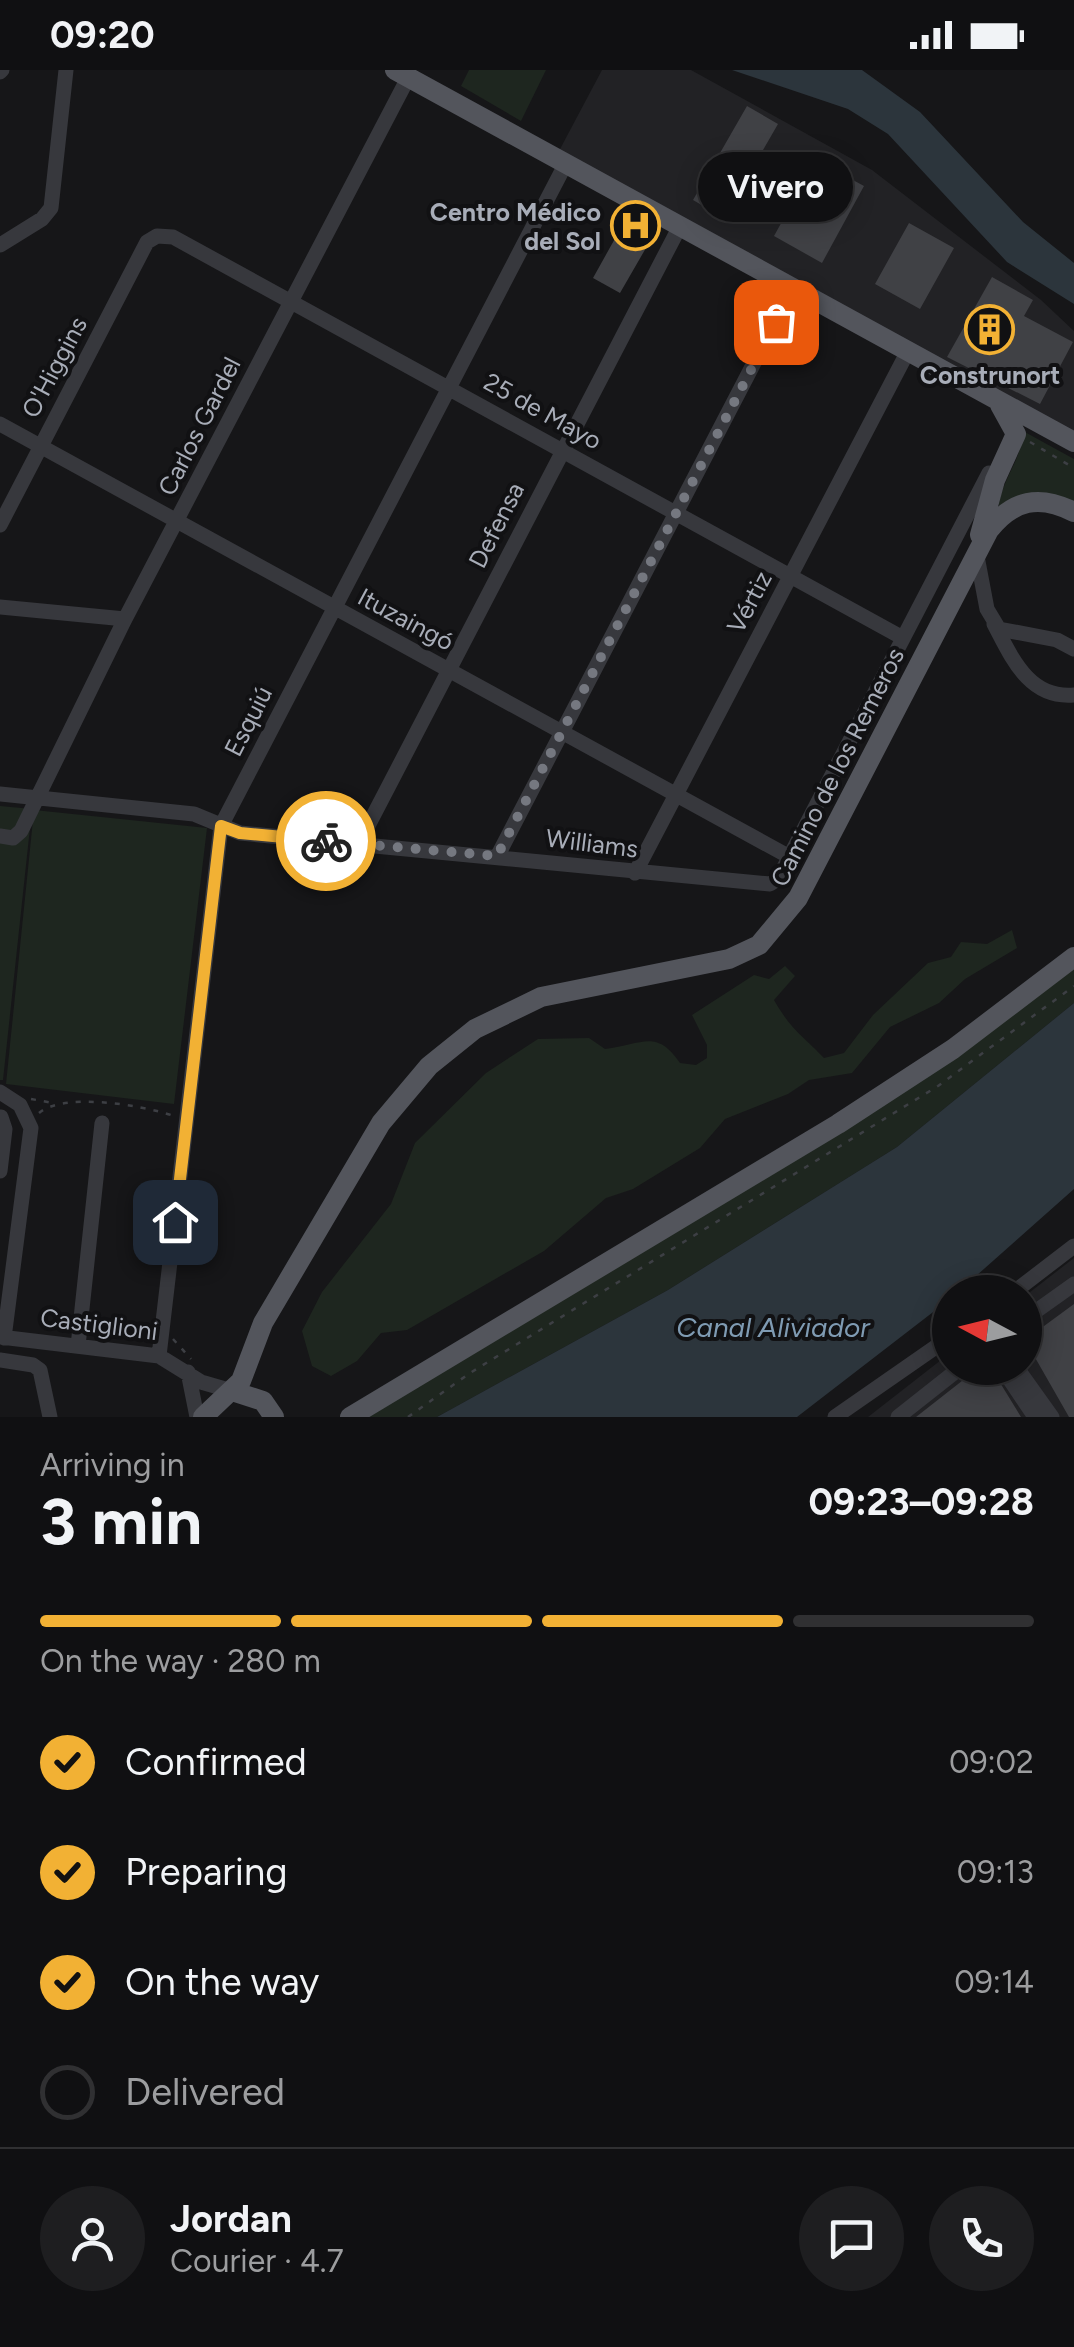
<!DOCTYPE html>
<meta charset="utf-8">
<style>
:root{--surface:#101012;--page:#1e1e20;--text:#f1f3f6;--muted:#9c9d9f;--line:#303032;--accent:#f2b134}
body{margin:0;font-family:Figtree,sans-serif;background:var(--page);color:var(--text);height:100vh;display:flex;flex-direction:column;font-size:38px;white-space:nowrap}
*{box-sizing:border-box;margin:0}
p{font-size:32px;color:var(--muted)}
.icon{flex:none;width:55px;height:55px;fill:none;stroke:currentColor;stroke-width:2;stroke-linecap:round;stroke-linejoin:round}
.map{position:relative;height:1347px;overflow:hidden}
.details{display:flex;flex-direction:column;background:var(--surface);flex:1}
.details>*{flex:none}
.needle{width:65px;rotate:277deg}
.controls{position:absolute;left:932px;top:1205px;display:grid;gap:20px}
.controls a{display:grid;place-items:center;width:110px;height:110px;border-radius:50%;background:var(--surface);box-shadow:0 5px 25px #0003,0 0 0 2px var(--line);font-size:50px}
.pin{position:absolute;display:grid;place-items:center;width:85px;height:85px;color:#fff;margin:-42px;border-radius:20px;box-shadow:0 5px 15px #0006}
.courier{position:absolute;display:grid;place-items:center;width:100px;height:100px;margin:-50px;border:8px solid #f2b134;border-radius:50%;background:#fff;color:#222;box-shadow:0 2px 12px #0007}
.bubble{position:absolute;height:70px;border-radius:35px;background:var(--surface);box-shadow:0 5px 25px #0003,0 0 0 2px var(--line);font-size:32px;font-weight:700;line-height:70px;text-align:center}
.summary em{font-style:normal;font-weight:700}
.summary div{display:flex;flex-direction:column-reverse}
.summary{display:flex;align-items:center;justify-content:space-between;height:170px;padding:0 40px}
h1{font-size:65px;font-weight:700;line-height:75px}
.bar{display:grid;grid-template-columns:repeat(4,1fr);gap:15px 10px;align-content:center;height:120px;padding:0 40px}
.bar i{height:12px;border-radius:8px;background:var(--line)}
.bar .active{background:var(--accent)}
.bar p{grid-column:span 4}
.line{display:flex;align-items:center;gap:25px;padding:0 40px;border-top:2px solid var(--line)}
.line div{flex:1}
.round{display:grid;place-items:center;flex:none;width:105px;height:105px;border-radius:52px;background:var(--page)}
ol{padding:0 40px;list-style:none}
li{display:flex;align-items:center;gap:30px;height:110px}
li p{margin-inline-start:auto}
li .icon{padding:10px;border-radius:50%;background:var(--accent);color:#111;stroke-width:4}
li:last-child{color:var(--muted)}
li i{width:55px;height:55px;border:5px solid var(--line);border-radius:50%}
.status{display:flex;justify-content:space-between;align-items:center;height:70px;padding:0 50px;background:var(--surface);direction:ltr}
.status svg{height:28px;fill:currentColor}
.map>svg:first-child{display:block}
.built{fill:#222225}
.green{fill:#1e261f}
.water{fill:#2c353c}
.building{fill:#404145}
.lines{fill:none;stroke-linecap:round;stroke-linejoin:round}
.path{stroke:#3d3f44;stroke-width:2.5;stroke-dasharray:5 8;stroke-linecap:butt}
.minor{stroke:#37383d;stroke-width:15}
.major{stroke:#53555c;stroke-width:20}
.done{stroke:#757880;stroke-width:10;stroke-dasharray:0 18}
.route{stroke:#f2b134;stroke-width:12}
.labels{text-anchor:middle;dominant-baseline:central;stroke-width:8;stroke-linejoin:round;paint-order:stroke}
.poi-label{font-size:25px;font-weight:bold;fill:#a8adb8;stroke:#111113;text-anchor:end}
.street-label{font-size:25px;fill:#a8adb8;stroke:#111113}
.water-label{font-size:28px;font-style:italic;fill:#7f9bb3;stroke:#111113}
</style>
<div class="status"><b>09:20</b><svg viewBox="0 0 49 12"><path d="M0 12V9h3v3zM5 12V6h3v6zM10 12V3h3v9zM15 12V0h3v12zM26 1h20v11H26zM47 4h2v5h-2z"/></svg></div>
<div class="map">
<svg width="1074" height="1347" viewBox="0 0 1074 1347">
<rect width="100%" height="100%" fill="#161618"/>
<path class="built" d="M602,0H691L872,100L1041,230L1074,261V363L559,81Z
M1074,1188V1347H868L950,1283V1298H1025V1226Z"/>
<path class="green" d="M469,0H546L521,51L461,16Z
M1023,361L1074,389V436L998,443C999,411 1022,392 1023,361Z
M0,736L32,739L3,1010H0Z
M34,740L207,758L174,1034L6,1014Z
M1012,860L1017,878L965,909L939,933L890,957L852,1003L809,1010L788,1024L725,1049L700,1078L633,1119L606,1128L544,1181L407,1260L381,1263L357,1291L331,1306L312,1296L302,1261L322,1222L391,1134L415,1073L486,1003L538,969L589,968L605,979C642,975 656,958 680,993L696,995L707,988V975L692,945L754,905L769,909L785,896L795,906L774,930C791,960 802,965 824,988L844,983L873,945L928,893L951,887L961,872L987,874Z
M1074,895V933L897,1077L668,1220L437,1347H363Z"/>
<path class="water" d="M732,0H862L920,42L1023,152L1074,193V234L1007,192L888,64L848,39Z
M1074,933V1119L958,1222H950V1229L797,1347H437L668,1220L897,1077Z"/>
<path class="building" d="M747,36L778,54L724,148L693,130Z
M816,90L864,116L822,193L774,166Z
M627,147L648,159L650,171L620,223L593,208Z
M909,153L954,178L920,239L875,214Z
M992,207L1033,230L1024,246L1073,272L1040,334L947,287Z
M1074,1234V1347H1069L1025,1270Z
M972,1298H991L1021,1347H916L967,1307Z"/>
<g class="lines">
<path class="path" d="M1030,372L1074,398
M31,1029L53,1033
M39,1043C64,1022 140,1035 171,1045
M173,1269L191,1289
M408,1347L470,1303L938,1016L1074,916"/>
<path class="minor" d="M0,2L2,0
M0,175L42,149L51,138L66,0
M0,354L788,786
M0,455L147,172L157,166L173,167L903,568
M976,481L987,539L999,559L1057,570L1074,579
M0,537L125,549
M994,554C1012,588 1029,629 1074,625
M0,724L194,744L240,763L770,814L778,809L989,403
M0,766L13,768L21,761L125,549L408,8
M358,775L679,158
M497,787L792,220
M635,803L907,283
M0,1022L20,1035L31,1058L4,1268
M0,1101L5,1059L1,1047
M1014,1222L1074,1176
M1025,1249L1074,1214
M0,1267L159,1286L201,1312L232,1321
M78,1276L102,1053
M159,1286L221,756L565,95
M0,1290L33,1295L40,1300L50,1347
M1002,1298L1035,1347
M1017,1298L1052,1347
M188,1302L197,1347
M835,1347L950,1267
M898,1347L960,1298"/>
<path class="major" d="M395,0L1074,372
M980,465L995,410L1016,364L1000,335
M232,1321L263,1331L274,1347
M203,1347L241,1311L263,1253L381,1053L429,996L475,959L541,927L729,889L759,875L798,828L989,460C1013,430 1039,424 1074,442
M350,1347L838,1054L953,979L1074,887"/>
</g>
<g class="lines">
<path class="done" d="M326,771L497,786L776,252"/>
<path class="route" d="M175,1152L221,756L240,763L326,771"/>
</g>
<defs>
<symbol id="hospital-ring" viewBox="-11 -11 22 22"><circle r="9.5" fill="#111113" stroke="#f2b134" stroke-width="1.5"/><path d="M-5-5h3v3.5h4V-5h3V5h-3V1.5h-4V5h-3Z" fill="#f2b134"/></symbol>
<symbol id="building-ring" viewBox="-11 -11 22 22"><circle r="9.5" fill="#111113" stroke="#f2b134" stroke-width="1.5"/><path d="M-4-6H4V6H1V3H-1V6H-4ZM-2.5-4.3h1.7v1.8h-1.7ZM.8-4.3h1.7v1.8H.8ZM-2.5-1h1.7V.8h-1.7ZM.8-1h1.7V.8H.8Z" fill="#f2b134"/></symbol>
</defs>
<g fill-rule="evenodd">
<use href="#hospital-ring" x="608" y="128" width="55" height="55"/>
<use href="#building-ring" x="962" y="232" width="55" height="55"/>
</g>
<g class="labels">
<g class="poi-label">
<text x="601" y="142">Centro Médico<tspan x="601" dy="29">del Sol</tspan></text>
<text x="990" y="305" text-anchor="middle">Construnort</text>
</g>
<g class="street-label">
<text transform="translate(54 297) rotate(-62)">O'Higgins</text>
<text transform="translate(543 341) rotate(29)">25 de Mayo</text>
<text transform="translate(199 356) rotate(-63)">Carlos Gardel</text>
<text transform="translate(496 455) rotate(-63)">Defensa</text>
<text transform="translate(749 532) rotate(-62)">Vértiz</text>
<text transform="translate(406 549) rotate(28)">Ituzaingó</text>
<text transform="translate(248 651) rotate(-63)">Esquiú</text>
<text transform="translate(837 697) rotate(-63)">Camino de los Remeros</text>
<text transform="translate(592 773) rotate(7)">Williams</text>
<text transform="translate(99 1254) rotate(7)">Castiglioni</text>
</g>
<g class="water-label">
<text x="773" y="1257">Canal Aliviador</text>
</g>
</g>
</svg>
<div class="controls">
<a><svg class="needle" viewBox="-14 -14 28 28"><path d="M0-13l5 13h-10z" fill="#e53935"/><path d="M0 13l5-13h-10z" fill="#9c9d9f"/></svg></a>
</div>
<div class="pin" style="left:776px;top:252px;background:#ea580c"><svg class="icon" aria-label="bag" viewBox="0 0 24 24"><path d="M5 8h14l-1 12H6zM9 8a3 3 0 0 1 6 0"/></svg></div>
<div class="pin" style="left:175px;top:1152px;background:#1f2937"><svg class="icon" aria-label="home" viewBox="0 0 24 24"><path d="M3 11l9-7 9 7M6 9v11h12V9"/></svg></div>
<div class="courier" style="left:326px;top:771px"><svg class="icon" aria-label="bike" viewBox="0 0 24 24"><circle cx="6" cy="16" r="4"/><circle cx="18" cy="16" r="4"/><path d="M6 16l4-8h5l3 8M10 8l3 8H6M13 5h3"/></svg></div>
<div class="bubble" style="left:698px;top:82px;width:155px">Vivero</div>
</div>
<section class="details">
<div class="summary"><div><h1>3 min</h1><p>Arriving in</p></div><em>09:23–09:28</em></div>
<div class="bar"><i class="active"></i><i class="active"></i><i class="active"></i><i></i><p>On the way · 280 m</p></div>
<ol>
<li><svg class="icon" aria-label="check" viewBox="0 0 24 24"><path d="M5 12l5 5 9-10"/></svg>Confirmed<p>09:02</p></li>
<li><svg class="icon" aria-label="check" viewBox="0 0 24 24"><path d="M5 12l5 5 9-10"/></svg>Preparing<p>09:13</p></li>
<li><svg class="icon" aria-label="check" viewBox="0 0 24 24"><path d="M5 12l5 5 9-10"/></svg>On the way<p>09:14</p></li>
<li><i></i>Delivered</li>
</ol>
<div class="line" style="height:180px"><a class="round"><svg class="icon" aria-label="person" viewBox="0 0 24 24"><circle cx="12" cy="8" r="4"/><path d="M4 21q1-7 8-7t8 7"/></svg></a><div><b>Jordan</b><p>Courier · 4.7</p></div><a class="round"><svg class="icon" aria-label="chat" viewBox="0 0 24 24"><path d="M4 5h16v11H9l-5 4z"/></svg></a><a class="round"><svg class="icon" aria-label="phone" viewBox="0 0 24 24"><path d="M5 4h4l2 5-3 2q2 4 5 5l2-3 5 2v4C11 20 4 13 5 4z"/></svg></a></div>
</section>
